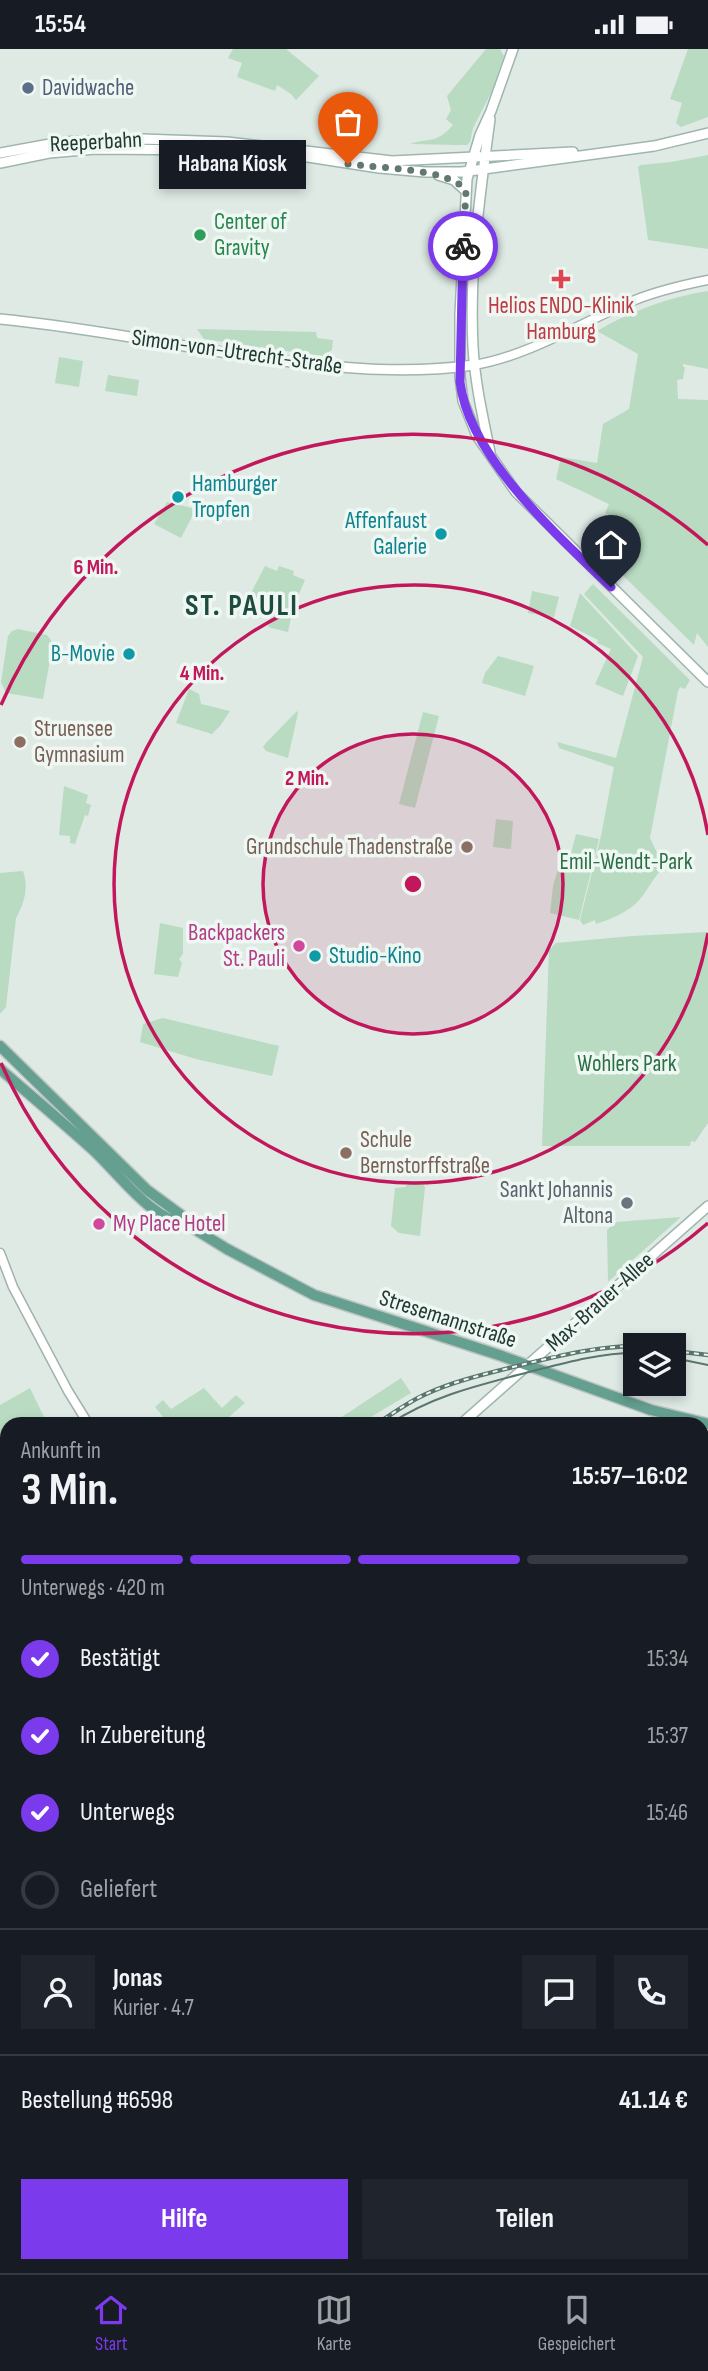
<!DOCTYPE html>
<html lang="de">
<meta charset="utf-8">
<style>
:root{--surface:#171b24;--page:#20242c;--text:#f1f3f6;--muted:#9ea1a6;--line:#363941;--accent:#7c3aed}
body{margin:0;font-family:"Sofia Sans Condensed",sans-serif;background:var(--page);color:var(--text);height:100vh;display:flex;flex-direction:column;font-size:26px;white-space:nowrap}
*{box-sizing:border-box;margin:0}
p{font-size:23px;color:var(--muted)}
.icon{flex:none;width:38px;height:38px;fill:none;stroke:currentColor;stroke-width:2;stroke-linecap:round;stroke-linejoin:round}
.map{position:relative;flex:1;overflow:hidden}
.side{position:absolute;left:0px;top:1368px;width:709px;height:856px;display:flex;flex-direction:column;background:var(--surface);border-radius:21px 21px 0 0;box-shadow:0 4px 10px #0003}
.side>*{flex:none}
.buttons{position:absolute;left:623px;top:1284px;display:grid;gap:14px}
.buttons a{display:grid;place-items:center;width:63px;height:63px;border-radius:0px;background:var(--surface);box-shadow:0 4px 10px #0003;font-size:35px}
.pin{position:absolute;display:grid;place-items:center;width:60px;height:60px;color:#fff;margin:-72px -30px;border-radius:50% 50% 50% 0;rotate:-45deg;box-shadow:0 0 7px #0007}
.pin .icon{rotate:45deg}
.courier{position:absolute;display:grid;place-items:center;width:70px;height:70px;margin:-35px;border:5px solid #7c3aed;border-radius:50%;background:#fff;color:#222;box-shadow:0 2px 9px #0007}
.bubble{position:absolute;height:49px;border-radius:0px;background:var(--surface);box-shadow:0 4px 10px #0003;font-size:23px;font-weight:700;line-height:49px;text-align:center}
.headline em{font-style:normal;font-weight:700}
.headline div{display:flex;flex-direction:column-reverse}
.headline{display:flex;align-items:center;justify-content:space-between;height:119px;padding:0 21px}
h1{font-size:46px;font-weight:700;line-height:52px}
.bar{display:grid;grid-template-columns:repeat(4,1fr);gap:10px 7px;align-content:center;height:84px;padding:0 21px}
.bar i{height:9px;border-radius:5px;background:var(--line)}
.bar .current{background:var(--accent)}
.bar p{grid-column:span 4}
.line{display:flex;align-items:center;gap:18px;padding:0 21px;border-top:2px solid var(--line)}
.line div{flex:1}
.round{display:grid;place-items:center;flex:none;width:74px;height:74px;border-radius:0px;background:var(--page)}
ol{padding:0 21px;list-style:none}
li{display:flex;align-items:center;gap:21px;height:77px}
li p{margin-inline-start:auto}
li .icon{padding:7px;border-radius:50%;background:var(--accent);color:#fff;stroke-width:4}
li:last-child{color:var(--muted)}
li i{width:38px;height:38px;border:4px solid var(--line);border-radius:50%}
.button{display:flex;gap:14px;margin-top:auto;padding:14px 21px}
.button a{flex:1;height:80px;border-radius:0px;background:var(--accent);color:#fff;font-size:28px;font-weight:700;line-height:80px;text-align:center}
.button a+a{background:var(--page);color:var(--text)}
.status{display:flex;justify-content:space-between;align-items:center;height:49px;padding:0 35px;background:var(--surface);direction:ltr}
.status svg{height:19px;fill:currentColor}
.menu{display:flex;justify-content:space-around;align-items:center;height:98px;border-top:2px solid var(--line);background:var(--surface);font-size:19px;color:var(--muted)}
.menu a{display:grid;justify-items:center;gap:4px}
.menu .current{color:var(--accent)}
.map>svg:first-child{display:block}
.green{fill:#b8dbc1}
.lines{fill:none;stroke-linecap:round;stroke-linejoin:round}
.tertiary-casing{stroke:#a2b2ac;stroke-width:11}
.secondary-casing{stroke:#9eb6ad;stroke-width:12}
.primary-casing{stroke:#bcc4c2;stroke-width:13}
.tertiary{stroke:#fff;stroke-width:8}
.secondary{stroke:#fff;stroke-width:9}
.primary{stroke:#649f90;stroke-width:10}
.tram{stroke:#5a766e;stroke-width:2}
.rail-casing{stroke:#5a766e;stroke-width:4.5}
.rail{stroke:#eff7f3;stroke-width:2;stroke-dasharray:5;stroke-linecap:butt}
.done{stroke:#637871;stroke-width:7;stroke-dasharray:0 12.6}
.route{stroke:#7c3aed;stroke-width:9}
.ring{fill:none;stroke:#c2185b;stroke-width:3.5}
.service-dot{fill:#5c6f8a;stroke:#eff7f3;stroke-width:2.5}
.leisure-dot{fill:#2e9e5b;stroke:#eff7f3;stroke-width:2.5}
.health-dot{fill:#e0444e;stroke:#eff7f3;stroke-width:2.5}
.culture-dot{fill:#0f9aa8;stroke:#eff7f3;stroke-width:2.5}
.education-dot{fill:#8d6e63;stroke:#eff7f3;stroke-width:2.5}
.hotel-dot{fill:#d1479c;stroke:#eff7f3;stroke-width:2.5}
.worship-dot{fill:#6b7280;stroke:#eff7f3;stroke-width:2.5}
.labels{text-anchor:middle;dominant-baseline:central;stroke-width:7;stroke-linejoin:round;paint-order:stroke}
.service-label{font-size:23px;fill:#4e5e75;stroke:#eff7f3;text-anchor:start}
.street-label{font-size:23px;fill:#203a33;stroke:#eff7f3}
.leisure-label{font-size:23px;fill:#27864d;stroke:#eff7f3;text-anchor:start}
.health-label{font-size:23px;fill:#be3a42;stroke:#eff7f3}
.culture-label{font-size:23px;fill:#0d838f;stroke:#eff7f3;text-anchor:start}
.education-label{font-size:23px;fill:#785e54;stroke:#eff7f3;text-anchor:start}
.park-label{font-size:23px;fill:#2b7045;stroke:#eff7f3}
.hotel-label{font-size:23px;fill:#b23c85;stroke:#eff7f3;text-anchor:end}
.worship-label{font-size:23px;fill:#5b616d;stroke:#eff7f3;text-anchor:end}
.district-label{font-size:30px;font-weight:bold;letter-spacing:2px;fill:#1d4b40;stroke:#eff7f3}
.centre{fill:#c2185b;stroke:#eff7f3;stroke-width:3.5}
.ring-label{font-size:21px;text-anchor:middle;font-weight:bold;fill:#c2185b;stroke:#eff7f3;stroke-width:7;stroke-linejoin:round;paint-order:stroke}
</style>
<div class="status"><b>15:54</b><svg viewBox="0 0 49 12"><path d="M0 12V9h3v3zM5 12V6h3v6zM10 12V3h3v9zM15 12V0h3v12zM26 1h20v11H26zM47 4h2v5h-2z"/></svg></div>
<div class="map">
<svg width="708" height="2224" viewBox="0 0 708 2224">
<rect width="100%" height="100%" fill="#dfeae5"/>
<path class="green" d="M233,0H286L319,27L296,51L291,45L277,36L275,42L237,28L242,14L228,9Z
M486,0H500L504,7L492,42L473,79L470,93L467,96H458L410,95C430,88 435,96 453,76L446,70L451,61L447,47Z
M688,0H708V68L681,78L676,74L682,54L670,50Z
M708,106V200L648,191L638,118L641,116L671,113Z
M708,242V320L683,315V318H685L683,330L677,331L678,350L708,351V598L697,584L694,596L595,499L610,467L605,464L609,455L556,430L561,408L597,414L603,375L629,360L638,305L597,282C631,262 669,248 708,242Z
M197,280L316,283L317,289L333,291L332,301L322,307L204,290Z
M59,308L83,312L79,338L55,334Z
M108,326L139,331L137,347L105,342Z
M167,453L196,460L181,489L154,475Z
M265,517L277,522L279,517L294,522L293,526L305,531L293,559L288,583L268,578L274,553L250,546Z
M593,535L690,631L685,640L680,638L678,642L650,789L664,818C653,829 649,839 640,850C631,862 611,870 596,875L595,871L583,876L580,871L601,787L614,718L559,699L557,693L616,709L643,608L584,545Z
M532,542L559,548L554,568L528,564Z
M580,544L638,607L623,647L595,635L611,600L597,594L598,591L570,577Z
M18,580L47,586L53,594L43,650L6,644L1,633L8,587L12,582Z
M498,607L534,617L525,647L482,634L485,624Z
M189,640L199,645L201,655L230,662L220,677L212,685L176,674Z
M297,662L298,664L288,709L266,702L263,698L265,695Z
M423,663L439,667L415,759L399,755Z
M64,737L88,746L86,754L91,756L88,767L85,766L75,795L70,794V787L59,786Z
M496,770L513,772L511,800L493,798Z
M576,785L599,790L579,871L550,864L553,837L561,810L571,804Z
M23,822C29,838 24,855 16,869L6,958L0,965V824Z
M160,874L183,879V905L179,910L182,914L178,928L154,925Z
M708,883V1074L695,1093L691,1092L690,1097H542L549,901L556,894L632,887Z
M163,969L279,997L272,1027L196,1010L140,993L143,975Z
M410,1133L422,1134L425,1138L420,1187L399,1184L391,1177L395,1139L405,1138Z
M681,1168L609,1232H608L607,1181L616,1173Z
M401,1329L411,1344L359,1375H331Z
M30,1339L44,1368L31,1375L7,1376V1390L0,1394V1356Z
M204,1339L222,1359L236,1346L245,1354L229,1368L236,1375H153L163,1368L155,1358L163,1351L171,1360Z
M150,2217H241V2224H148Z"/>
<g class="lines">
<defs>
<path id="tertiary" d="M474,316C529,307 584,272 635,251C658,242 683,236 708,231
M0,1204L13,1238L68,1342L89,1376
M0,2141L7,2158"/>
<path id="secondary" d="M513,0L491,62L480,86L467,130L460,265V328L463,352L477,387L516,443L708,633
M0,104L61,93L142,90L227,93L392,112L573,103
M0,114L49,104L95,100L215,101L252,102L295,106L379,119L425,123H462L654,97L708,84
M438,126L454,131L466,142
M0,270C95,279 189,300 284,312C347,320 410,325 474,316
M490,403C483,369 475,334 473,298C469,221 480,146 490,70
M460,1376L708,1157
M0,1684L7,1680"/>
<path id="primary" d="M0,997L147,1141L181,1166L188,1176L227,1200L314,1246L499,1306L651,1361L708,1375
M0,1020C30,1046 61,1072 91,1099C118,1123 150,1171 188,1176
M702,1952L708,1935
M702,1980L708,1965
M0,2172H7
M0,2190L7,2191
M339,2217L354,2224
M370,2217L388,2224
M508,2224L515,2217
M531,2224L539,2217"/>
</defs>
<use href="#tertiary" class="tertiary-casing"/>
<use href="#secondary" class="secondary-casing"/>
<use href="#primary" class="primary-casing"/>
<use href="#tertiary" class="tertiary"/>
<use href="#secondary" class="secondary"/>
<use href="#primary" class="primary"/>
<path class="tram" d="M674,1309L708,1316
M388,1376C431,1347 479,1336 529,1323C564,1314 599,1304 635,1304
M0,1571H7"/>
<defs>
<path id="rail" d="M674,1302L708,1306
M375,1376C392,1365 408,1353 426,1345C452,1333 481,1326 509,1319C557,1307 603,1295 653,1297
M0,1558H7"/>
</defs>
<use href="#rail" class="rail-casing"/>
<use href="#rail" class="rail"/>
</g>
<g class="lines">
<path class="done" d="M348,115C376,119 451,119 466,142L463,197"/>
<path class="route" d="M463,197L460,333C469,408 558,487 611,538"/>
</g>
<circle cx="413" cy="835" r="150" fill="#c2185b" fill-opacity=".12"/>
<g class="ring">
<circle cx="413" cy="835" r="150"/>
<path d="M708 884A299 299 0 1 1 708 786"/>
<path d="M708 1174A449 449 0 0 1 1 1014M1 656A449 449 0 0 1 708 496"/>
</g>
<circle class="service-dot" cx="28" cy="39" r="7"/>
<circle class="leisure-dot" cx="200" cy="186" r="7"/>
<path class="health-dot" d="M557.5 219.5h7v7h7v7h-7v7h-7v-7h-7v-7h7z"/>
<g class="culture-dot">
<circle cx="178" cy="448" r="7"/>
<circle cx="441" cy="485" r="7"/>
<circle cx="129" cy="605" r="7"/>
<circle cx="315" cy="907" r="7"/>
</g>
<g class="education-dot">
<circle cx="20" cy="693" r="7"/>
<circle cx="467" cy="798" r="7"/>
<circle cx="346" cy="1104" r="7"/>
</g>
<g class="hotel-dot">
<circle cx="299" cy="897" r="7"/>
<circle cx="99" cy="1175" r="7"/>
</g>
<circle class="worship-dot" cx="627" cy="1154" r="7"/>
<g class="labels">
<g class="service-label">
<text x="42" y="39">Davidwache</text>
</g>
<g class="street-label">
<text transform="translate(96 93) rotate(-3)">Reeperbahn</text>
<text transform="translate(237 303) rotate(8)">Simon-von-Utrecht-Straße</text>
<text transform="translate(600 1253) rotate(-42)">Max-Brauer-Allee</text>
<text transform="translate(448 1270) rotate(18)">Stresemannstraße</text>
</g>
<g class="leisure-label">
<text x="214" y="173">Center of<tspan x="214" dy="26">Gravity</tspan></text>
</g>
<g class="health-label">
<text x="561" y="257">Helios ENDO-Klinik<tspan x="561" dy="26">Hamburg</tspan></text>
</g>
<g class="culture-label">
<text x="192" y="435">Hamburger<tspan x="192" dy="26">Tropfen</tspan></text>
<text x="427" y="472" text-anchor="end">Affenfaust<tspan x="427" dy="26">Galerie</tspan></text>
<text x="115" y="605" text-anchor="end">B-Movie</text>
<text x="329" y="907">Studio-Kino</text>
</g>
<g class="education-label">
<text x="34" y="680">Struensee<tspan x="34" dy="26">Gymnasium</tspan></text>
<text x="453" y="798" text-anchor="end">Grundschule Thadenstraße</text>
<text x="360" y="1091">Schule<tspan x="360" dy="26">Bernstorffstraße</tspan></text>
</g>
<g class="park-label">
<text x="626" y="813">Emil-Wendt-Park</text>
<text x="627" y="1015">Wohlers Park</text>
</g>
<g class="hotel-label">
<text x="285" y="884">Backpackers<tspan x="285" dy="26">St. Pauli</tspan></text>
<text x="113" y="1175" text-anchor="start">My Place Hotel</text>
</g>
<g class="worship-label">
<text x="613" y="1141">Sankt Johannis<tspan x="613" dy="26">Altona</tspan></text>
</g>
<g class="district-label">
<text x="242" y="557">ST. PAULI</text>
</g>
</g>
<circle cx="413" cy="835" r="10" class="centre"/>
<g class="ring-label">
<text x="96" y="525">6 Min.</text>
<text x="202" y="631">4 Min.</text>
<text x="307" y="736">2 Min.</text>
</g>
</svg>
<div class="buttons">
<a><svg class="icon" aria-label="layers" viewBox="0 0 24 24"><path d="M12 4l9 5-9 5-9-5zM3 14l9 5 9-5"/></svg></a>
</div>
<div class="pin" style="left:348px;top:115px;background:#ea580c"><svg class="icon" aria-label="bag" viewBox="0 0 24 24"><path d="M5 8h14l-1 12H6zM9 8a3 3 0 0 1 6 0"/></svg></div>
<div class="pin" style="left:611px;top:538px;background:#1f2937"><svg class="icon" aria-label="home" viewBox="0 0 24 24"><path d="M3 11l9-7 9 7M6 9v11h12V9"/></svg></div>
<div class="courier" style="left:463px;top:197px"><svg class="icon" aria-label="bike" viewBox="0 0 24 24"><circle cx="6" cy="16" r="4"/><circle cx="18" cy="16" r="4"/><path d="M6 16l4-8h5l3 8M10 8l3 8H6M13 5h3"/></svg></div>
<div class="bubble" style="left:159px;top:91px;width:147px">Habana Kiosk</div>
<section class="side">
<div class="headline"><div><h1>3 Min.</h1><p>Ankunft in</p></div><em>15:57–16:02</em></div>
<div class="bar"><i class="current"></i><i class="current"></i><i class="current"></i><i></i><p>Unterwegs · 420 m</p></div>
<ol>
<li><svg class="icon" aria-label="check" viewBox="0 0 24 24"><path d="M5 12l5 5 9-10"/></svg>Bestätigt<p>15:34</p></li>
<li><svg class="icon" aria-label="check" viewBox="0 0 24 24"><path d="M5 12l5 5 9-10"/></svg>In Zubereitung<p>15:37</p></li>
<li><svg class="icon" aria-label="check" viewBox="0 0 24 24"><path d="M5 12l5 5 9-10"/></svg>Unterwegs<p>15:46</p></li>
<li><i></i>Geliefert</li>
</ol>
<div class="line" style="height:126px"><a class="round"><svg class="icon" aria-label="person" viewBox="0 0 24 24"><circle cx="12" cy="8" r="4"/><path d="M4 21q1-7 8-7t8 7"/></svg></a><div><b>Jonas</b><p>Kurier · 4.7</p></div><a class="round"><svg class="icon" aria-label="chat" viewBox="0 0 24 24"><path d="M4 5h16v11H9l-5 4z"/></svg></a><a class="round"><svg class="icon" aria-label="phone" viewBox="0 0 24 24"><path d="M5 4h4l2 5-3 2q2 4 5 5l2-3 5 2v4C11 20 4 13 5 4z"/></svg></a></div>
<div class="line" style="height:91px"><div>Bestellung #6598</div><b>41.14 €</b></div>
<div class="button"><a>Hilfe</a><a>Teilen</a></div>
</section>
</div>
<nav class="menu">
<a class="current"><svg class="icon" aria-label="home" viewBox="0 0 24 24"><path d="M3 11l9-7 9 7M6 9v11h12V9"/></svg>Start</a>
<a><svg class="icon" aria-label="map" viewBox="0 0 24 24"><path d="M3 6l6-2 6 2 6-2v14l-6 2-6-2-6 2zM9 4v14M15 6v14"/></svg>Karte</a>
<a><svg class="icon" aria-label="saved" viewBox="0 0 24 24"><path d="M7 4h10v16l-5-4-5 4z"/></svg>Gespeichert</a>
</nav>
